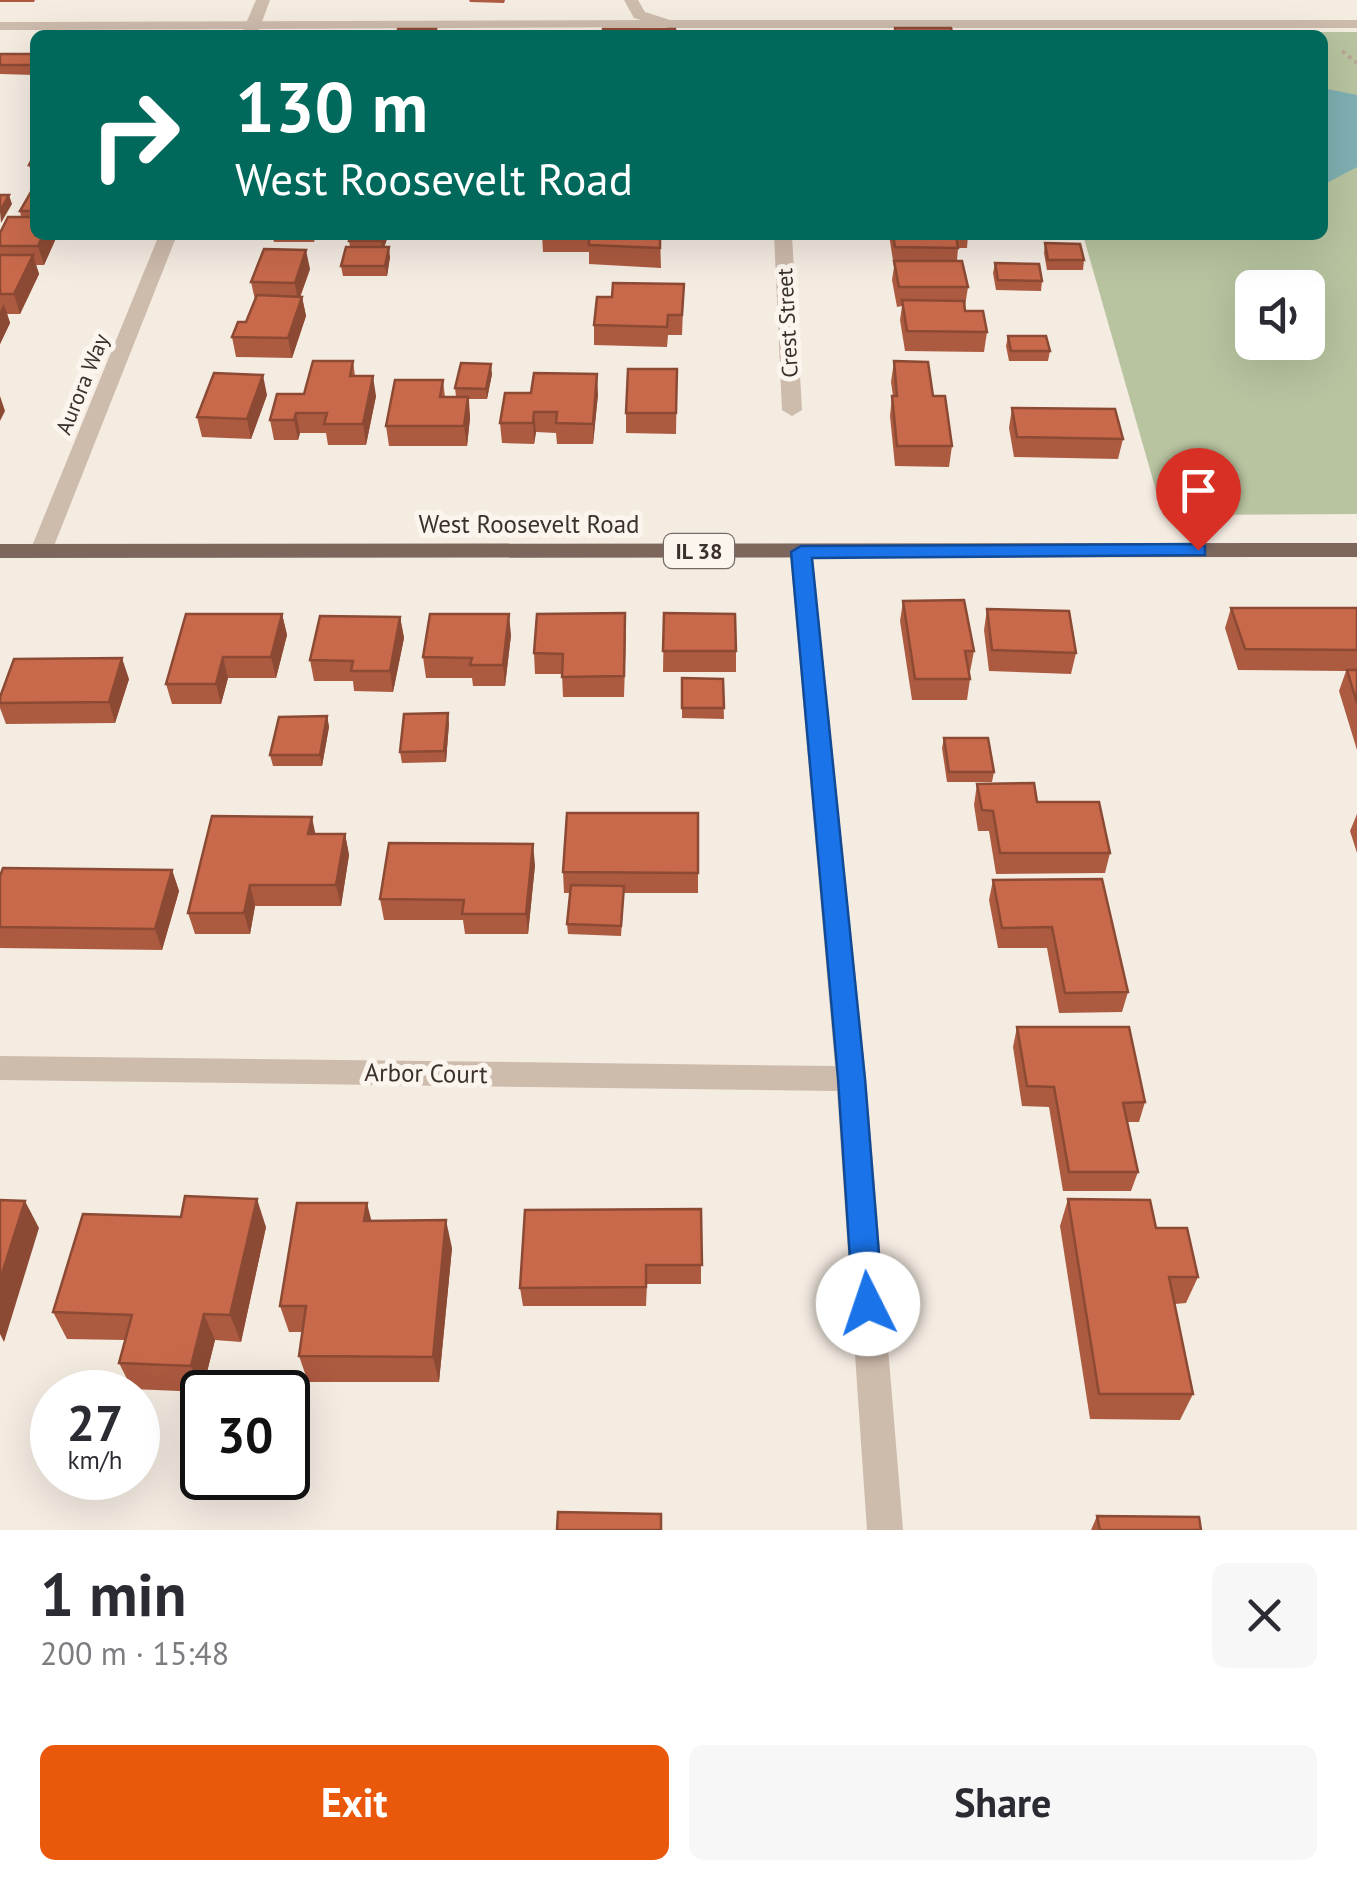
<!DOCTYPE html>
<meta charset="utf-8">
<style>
:root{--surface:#fff;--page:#f7f7f7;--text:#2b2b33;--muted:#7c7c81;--accent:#ea580c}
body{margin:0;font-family:"PT Sans",sans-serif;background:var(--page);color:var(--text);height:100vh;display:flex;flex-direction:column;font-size:38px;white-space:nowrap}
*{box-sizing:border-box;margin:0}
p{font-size:32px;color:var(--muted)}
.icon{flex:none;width:55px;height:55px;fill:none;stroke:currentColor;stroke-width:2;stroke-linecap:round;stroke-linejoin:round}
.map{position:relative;height:1530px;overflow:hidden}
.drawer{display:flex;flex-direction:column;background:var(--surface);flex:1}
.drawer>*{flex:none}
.guide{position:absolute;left:30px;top:30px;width:1298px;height:210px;border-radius:15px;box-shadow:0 10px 40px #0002;background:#00695c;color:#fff;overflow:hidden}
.tools{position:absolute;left:1235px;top:270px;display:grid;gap:20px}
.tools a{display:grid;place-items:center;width:90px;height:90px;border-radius:15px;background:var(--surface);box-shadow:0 10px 40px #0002;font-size:50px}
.speed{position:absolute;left:30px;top:1370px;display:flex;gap:20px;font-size:50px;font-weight:700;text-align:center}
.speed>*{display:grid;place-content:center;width:130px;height:130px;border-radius:50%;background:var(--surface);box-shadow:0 10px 40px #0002;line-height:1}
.speed small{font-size:25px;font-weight:400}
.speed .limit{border:5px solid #111;border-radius:15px;background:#fff;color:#111}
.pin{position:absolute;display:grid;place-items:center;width:85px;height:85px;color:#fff;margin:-102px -42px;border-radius:50% 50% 50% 0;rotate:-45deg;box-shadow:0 0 10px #0007}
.pin .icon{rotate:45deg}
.me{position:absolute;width:110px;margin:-55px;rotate:356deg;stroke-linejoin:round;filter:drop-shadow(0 0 8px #0008)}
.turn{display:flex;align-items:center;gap:35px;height:210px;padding:0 40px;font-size:45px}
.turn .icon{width:130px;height:130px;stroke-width:2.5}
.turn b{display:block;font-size:70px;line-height:85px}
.round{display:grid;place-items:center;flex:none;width:105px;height:105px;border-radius:15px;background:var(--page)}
.overview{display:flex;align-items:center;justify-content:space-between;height:170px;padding:0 40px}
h1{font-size:60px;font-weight:700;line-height:75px}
.cta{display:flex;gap:20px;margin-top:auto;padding:20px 40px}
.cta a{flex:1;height:115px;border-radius:15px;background:var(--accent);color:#fff;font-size:40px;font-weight:700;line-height:115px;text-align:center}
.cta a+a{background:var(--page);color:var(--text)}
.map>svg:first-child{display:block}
.green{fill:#b8c4a0;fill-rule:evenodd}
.water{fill:#7fb0b2}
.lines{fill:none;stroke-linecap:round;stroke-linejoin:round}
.path{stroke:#b9a596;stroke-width:4;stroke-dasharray:4 4;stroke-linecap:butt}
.pedestrian{fill:#cdbbac;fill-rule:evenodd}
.minor{fill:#cdbbac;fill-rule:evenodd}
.primary{fill:#7d675c;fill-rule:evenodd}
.wall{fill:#ac5a40}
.shaded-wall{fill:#8c4a34}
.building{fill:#c8694b;stroke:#8c4a34;stroke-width:2.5}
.route{fill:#1a73e8;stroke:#114b97;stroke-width:2.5}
.labels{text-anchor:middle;stroke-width:10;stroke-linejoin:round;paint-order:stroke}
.far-street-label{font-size:22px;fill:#3b302b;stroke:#fbf5ee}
.shield{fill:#fbf5ee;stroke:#756b66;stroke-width:2.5}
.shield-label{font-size:22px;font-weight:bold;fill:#3b302b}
.street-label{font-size:25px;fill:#3b302b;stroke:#fbf5ee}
</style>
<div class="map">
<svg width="1357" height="1530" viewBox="0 0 1357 1530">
<rect width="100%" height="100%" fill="#f4ebe1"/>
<path class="green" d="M 1024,32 L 1357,32 L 1357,514 L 1163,515 L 1083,235 L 1322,235 L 1322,35 ZM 1252,288 L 1308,288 L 1308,342 L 1252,342 Z"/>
<path class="water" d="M 1322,88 L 1357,95 L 1357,167 L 1323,185 Z"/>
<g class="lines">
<path class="path" d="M 1342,51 L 1357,63"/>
<path class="pedestrian" d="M 669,20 L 674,21 L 674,27 L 46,30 L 39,26 L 46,22 Z"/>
<g class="minor">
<path d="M 256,0 L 270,0 L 257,35 L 241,35 Z"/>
<path d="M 624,0 L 638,0 L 645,12 L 670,20 L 1357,20 L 1357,28 L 669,28 L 634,18 Z"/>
<path d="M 0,22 L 46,22 L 53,26 L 46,30 L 0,30 Z"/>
<path d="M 159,235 L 177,235 L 52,551 L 49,556 L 33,556 L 30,551 Z"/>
<path d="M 774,235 L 792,235 L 802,410 L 792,416 L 782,410 Z"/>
<path d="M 801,545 L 812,552 L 866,1079 L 903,1530 L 867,1530 L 837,1091 L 0,1080 L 0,1056 L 835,1066 L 790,552 Z"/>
</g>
<path class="primary" d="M 1357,543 L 1357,557 L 0,558 L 0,544 Z"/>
</g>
<g class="wall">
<path d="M 0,0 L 35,0 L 34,2 L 0,2 Z"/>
<path d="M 469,0 L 505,0 L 504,3 L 470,2 Z"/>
<path d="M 0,54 L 35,54 L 35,75 L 0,74 Z"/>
<path d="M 35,153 L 35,184 L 34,184 L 29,165 Z"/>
<path d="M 35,185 L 35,235 L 57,235 L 57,236 L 44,265 L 36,265 L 39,274 L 20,314 L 7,314 L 10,323 L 0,344 L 0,233 L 21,217 L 20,211 Z"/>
<path d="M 272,235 L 316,235 L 314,242 L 274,242 Z"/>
<path d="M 542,235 L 660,235 L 661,268 L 589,264 L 589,252 L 543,252 Z"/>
<path d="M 889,235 L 968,235 L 967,248 L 958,248 L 957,261 L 968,287 L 965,306 L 965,311 L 987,332 L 984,352 L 905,351 L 900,320 L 902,306 L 897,307 L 892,280 L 894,267 Z"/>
<path d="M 387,239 L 384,247 L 390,257 L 387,276 L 343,276 L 341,266 L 350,247 L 349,241 Z"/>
<path d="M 1045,243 L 1084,260 L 1083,270 L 1047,270 L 1044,253 Z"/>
<path d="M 995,263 L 1042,281 L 1041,291 L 996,290 L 993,273 Z"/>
<path d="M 310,269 L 300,297 L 302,297 L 306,316 L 292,358 L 236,357 L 232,337 L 246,322 L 255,300 L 251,282 Z"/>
<path d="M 684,284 L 682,335 L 668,335 L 667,347 L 594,345 L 594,325 L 612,297 Z"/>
<path d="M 1008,336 L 1050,351 L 1048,361 L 1009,361 L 1006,346 Z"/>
<path d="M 353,361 L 355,376 L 376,396 L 366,445 L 328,445 L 326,433 L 300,433 L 298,440 L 274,440 L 270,420 L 304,394 Z"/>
<path d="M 894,361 L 933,396 L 952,446 L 949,467 L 895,466 L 890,416 L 892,396 L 893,396 L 891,382 Z"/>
<path d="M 677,369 L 676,434 L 626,433 L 626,413 Z"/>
<path d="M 492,374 L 487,399 L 469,399 L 470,418 L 467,446 L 389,446 L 386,426 L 443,380 L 445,397 L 456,397 L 455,388 Z"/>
<path d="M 598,394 L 593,444 L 557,444 L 556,433 L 536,432 L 534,444 L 502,443 L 500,423 Z"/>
<path d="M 267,395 L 251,439 L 202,437 L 197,417 Z"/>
<path d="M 1012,408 L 1123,439 L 1118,459 L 1014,457 L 1009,428 Z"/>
<path d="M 903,601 L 974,651 L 970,672 L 969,672 L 970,679 L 967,700 L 912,700 L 900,621 Z"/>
<path d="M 1231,608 L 1357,608 L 1357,750 L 1339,691 L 1346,671 L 1238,670 L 1225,628 Z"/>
<path d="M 987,609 L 1076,653 L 1071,674 L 989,671 L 984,630 Z"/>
<path d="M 664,613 L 736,651 L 736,672 L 663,672 Z"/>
<path d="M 282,614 L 287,635 L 276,678 L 228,678 L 221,704 L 172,704 L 166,684 Z"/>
<path d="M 400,617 L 404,638 L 393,692 L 354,691 L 353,681 L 314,681 L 310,660 Z"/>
<path d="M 626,634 L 624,697 L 563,697 L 562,674 L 535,674 L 534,653 Z"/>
<path d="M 511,635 L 505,686 L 473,686 L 472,678 L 426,678 L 423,657 Z"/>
<path d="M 682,678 L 723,679 L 724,719 L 682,718 Z"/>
<path d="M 129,679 L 115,723 L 6,724 L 0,708 L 0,697 Z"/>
<path d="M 327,716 L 329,727 L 322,766 L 273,766 L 270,755 Z"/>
<path d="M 449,723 L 446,762 L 402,763 L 400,752 Z"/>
<path d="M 944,738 L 994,772 L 992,782 L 947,782 L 942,748 Z"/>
<path d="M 977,784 L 1037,802 L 1110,853 L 1105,873 L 996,874 L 989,831 L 978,831 L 974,805 Z"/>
<path d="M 1357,814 L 1357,853 L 1350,831 Z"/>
<path d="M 316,834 L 345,834 L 349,855 L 341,906 L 255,906 L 250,934 L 195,934 L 188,913 Z"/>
<path d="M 535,865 L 528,934 L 465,934 L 463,920 L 384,920 L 380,899 Z"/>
<path d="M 172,870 L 179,891 L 162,950 L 0,948 L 0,876 Z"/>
<path d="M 563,872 L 698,873 L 698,893 L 624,893 L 621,936 L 568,934 L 567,924 L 570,893 L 564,893 Z"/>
<path d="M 1102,879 L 1128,992 L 1122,1012 L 1059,1013 L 1047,948 L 998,948 L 989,900 L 993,880 Z"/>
<path d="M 1017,1027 L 1145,1102 L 1139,1122 L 1127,1122 L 1138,1172 L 1131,1191 L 1063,1191 L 1049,1107 L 1022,1106 L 1013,1047 Z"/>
<path d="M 1068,1199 L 1198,1277 L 1186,1303 L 1175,1304 L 1193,1394 L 1180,1420 L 1090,1419 L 1060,1226 Z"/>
<path d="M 701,1209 L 701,1284 L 647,1284 L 646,1306 L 523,1306 L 520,1288 Z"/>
<path d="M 266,1227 L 241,1342 L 215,1340 L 202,1392 L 132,1389 L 119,1363 L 125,1340 L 67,1339 L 53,1312 Z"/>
<path d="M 452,1248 L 439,1382 L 308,1382 L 299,1356 L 302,1332 L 289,1332 L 280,1306 Z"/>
<path d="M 1097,1516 L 1201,1530 L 1091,1530 Z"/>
</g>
<g class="shaded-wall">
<path d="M 9,195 L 12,204 L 1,223 L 0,211 Z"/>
<path d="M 43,235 L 57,236 L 44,265 L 38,246 Z"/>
<path d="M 383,235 L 386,235 L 387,239 L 383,251 L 381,241 Z"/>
<path d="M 389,247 L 390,257 L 387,276 L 385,266 Z"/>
<path d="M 306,250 L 310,269 L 298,303 L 295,283 Z"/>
<path d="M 33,255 L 39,274 L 20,314 L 14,294 Z"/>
<path d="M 302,297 L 306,316 L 292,358 L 288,338 Z"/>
<path d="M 4,304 L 10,323 L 0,344 L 0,311 Z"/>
<path d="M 491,364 L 492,374 L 487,399 L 486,389 Z"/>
<path d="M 597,374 L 598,394 L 593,444 L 593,424 Z"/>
<path d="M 263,375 L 267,395 L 251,439 L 247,419 Z"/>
<path d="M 373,376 L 376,396 L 366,445 L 363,424 Z"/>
<path d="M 0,396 L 5,411 L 0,421 Z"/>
<path d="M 468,397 L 470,418 L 467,446 L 464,426 Z"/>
<path d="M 534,412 L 536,432 L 534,444 L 533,423 Z"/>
<path d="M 296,413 L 300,433 L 298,440 L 294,420 Z"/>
<path d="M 282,614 L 287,635 L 276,678 L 271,657 Z"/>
<path d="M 509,614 L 511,635 L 505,686 L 503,665 Z"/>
<path d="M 400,617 L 404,638 L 393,692 L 390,671 Z"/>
<path d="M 223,657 L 228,678 L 221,704 L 216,684 Z"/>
<path d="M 122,658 L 129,679 L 115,723 L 109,702 Z"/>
<path d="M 448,713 L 449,723 L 446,762 L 444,751 Z"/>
<path d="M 327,716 L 329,727 L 322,766 L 320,755 Z"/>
<path d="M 312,817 L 316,837 L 308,834 Z"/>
<path d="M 345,834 L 349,855 L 341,906 L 336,885 Z"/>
<path d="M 533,844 L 535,865 L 528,934 L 526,914 Z"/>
<path d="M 172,870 L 179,891 L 162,950 L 155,929 Z"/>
<path d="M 250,885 L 255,906 L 250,934 L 244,913 Z"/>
<path d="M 257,1199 L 266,1227 L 241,1342 L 230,1315 Z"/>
<path d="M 25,1201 L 39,1228 L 4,1342 L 0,1334 L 0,1280 Z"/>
<path d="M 367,1203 L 374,1231 L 364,1221 Z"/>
<path d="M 446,1220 L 452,1248 L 439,1382 L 433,1357 Z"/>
<path d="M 204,1314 L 215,1340 L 202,1392 L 191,1366 Z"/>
</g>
<g class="building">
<path d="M 895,28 L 951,28 L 953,35 L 896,35 Z"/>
<path d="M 398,29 L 436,29 L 434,35 L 397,35 Z"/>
<path d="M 603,29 L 675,29 L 675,35 L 602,35 Z"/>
<path d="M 77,32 L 129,35 L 75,35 Z"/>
<rect x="0" y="54" width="35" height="11"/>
<path d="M 35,153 L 35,165 L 29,165 Z"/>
<path d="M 35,185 L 35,211 L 20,211 Z"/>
<path d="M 0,195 L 9,195 L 0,211 Z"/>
<path d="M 8,217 L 35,217 L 35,235 L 43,235 L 38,246 L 0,246 L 0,233 Z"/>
<path d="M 351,235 L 383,235 L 381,241 L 349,241 Z"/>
<path d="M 589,235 L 660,235 L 660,248 L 589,245 Z"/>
<path d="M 893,235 L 956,235 L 958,248 L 895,247 Z"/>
<path d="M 1045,243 L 1080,244 L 1084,260 L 1048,260 Z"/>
<path d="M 346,247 L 389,247 L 385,266 L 341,266 Z"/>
<path d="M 264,249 L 306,250 L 295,283 L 251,282 Z"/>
<path d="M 0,255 L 33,255 L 14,294 L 0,294 Z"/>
<path d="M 894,261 L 962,261 L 968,287 L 899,287 Z"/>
<path d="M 995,263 L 1039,264 L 1042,281 L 998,280 Z"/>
<path d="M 613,283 L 684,284 L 682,315 L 668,315 L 667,327 L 594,325 L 597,297 L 612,297 Z"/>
<path d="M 257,295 L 302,297 L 288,338 L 232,337 L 238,322 L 246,322 Z"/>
<path d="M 902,300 L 964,301 L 965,311 L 983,311 L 987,332 L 907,331 Z"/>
<path d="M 1008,336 L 1046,336 L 1050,351 L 1011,351 Z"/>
<path d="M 313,361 L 353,361 L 350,376 L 373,376 L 363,424 L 324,424 L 327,413 L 296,413 L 294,420 L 270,420 L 277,394 L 304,394 Z"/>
<path d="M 894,361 L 928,362 L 933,396 L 945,396 L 952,446 L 897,446 L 892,396 L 897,396 Z"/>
<path d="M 461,363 L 491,364 L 486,389 L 455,388 Z"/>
<path d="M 628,369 L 677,369 L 676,413 L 626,413 Z"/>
<path d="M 214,373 L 263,375 L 247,419 L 197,417 Z"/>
<path d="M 534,373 L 597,374 L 593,424 L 556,423 L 557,412 L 534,412 L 533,423 L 500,423 L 505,393 L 531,393 Z"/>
<path d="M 395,380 L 443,380 L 440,397 L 468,397 L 464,426 L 386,426 Z"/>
<path d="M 1012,408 L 1115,409 L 1123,439 L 1017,437 Z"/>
<path d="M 964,600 L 974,651 L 965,651 L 970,679 L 915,679 L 903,601 Z"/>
<path d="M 1231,608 L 1357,608 L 1357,650 L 1245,649 Z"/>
<path d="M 987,609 L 1069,611 L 1076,653 L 992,650 Z"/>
<path d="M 625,613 L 624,676 L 562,677 L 563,654 L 534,653 L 537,614 Z"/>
<path d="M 664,613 L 735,614 L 736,651 L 663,651 Z"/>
<path d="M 186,614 L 282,614 L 271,657 L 223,657 L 216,684 L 166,684 Z"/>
<path d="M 430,614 L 509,614 L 503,665 L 470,665 L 472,658 L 423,657 Z"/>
<path d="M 320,616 L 400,617 L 390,671 L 351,671 L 353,661 L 310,660 Z"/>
<path d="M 122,658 L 109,702 L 0,703 L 0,697 L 14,659 Z"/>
<path d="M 1347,670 L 1357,670 L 1357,703 Z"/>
<path d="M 682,678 L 723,679 L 724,708 L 682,708 Z"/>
<path d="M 448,713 L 444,751 L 400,752 L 404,714 Z"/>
<path d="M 327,716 L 320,755 L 270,755 L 279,717 Z"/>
<path d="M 944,738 L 988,738 L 994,772 L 949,772 Z"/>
<path d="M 1034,783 L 1037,802 L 1099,802 L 1110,853 L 1000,853 L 993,811 L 982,810 L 977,784 Z"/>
<path d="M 567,813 L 698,813 L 698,873 L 563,872 Z"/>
<path d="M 212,816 L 312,817 L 308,834 L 345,834 L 336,885 L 250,885 L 244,913 L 188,913 Z"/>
<path d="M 389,843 L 533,844 L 526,914 L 462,914 L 464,900 L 380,899 Z"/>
<path d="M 3,868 L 172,870 L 155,929 L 0,927 L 0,876 Z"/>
<path d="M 1102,879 L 1128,992 L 1065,993 L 1052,927 L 1002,928 L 993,880 Z"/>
<path d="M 571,885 L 624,886 L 621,926 L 567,924 Z"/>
<path d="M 1017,1027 L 1129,1027 L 1145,1102 L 1123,1103 L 1138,1172 L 1069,1172 L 1054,1087 L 1027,1086 Z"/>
<path d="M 185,1196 L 257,1199 L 230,1315 L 204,1314 L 191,1366 L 119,1363 L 132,1315 L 53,1312 L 83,1214 L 181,1217 Z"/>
<path d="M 1068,1199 L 1150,1200 L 1156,1228 L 1187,1228 L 1198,1277 L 1169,1277 L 1193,1394 L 1099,1394 Z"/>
<path d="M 0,1200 L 25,1201 L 0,1280 Z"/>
<path d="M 297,1203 L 367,1203 L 364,1221 L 446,1220 L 433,1357 L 299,1356 L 306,1306 L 280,1306 Z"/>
<path d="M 701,1209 L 702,1265 L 646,1265 L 646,1287 L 520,1288 L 525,1210 Z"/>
<path d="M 558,1512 L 661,1514 L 661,1530 L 557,1530 Z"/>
<path d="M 1097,1516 L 1199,1517 L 1201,1530 L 1100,1530 Z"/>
</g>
<path class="route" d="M 1198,544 L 1205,546 L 1205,555 L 812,558 L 865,1079 L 883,1304 L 878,1314 L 868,1318 L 858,1314 L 853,1304 L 838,1079 L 791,552 L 801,546 Z"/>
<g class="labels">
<g class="far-street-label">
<text transform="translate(787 323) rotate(-93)" y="8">Crest Street</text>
<text transform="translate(82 384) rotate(-68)" y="8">Aurora Way</text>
</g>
<rect class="shield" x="664" y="534" width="70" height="34" rx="8"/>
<g class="shield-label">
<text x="699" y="559">IL 38</text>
</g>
<g class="street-label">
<text x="529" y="533">West Roosevelt Road</text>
<text transform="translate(426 1073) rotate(1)" y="9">Arbor Court</text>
</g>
</g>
</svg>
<div class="tools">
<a><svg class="icon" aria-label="sound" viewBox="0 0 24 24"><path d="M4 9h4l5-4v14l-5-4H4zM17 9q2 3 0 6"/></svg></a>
</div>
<div class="speed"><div>27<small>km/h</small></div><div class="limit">30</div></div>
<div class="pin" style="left:1198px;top:550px;background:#d93025"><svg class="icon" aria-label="arrive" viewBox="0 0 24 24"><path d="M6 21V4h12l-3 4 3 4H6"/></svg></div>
<svg class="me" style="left:868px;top:1304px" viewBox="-20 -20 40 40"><circle r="19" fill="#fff"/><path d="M0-13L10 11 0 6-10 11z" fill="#1a73e8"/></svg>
<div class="guide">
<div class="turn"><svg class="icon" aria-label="right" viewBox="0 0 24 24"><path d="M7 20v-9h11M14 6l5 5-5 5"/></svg><div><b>130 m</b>West Roosevelt Road</div></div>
</div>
</div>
<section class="drawer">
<div class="overview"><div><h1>1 min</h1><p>200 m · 15:48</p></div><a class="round"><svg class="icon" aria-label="close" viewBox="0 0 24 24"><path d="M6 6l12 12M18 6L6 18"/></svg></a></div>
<div class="cta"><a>Exit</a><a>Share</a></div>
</section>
